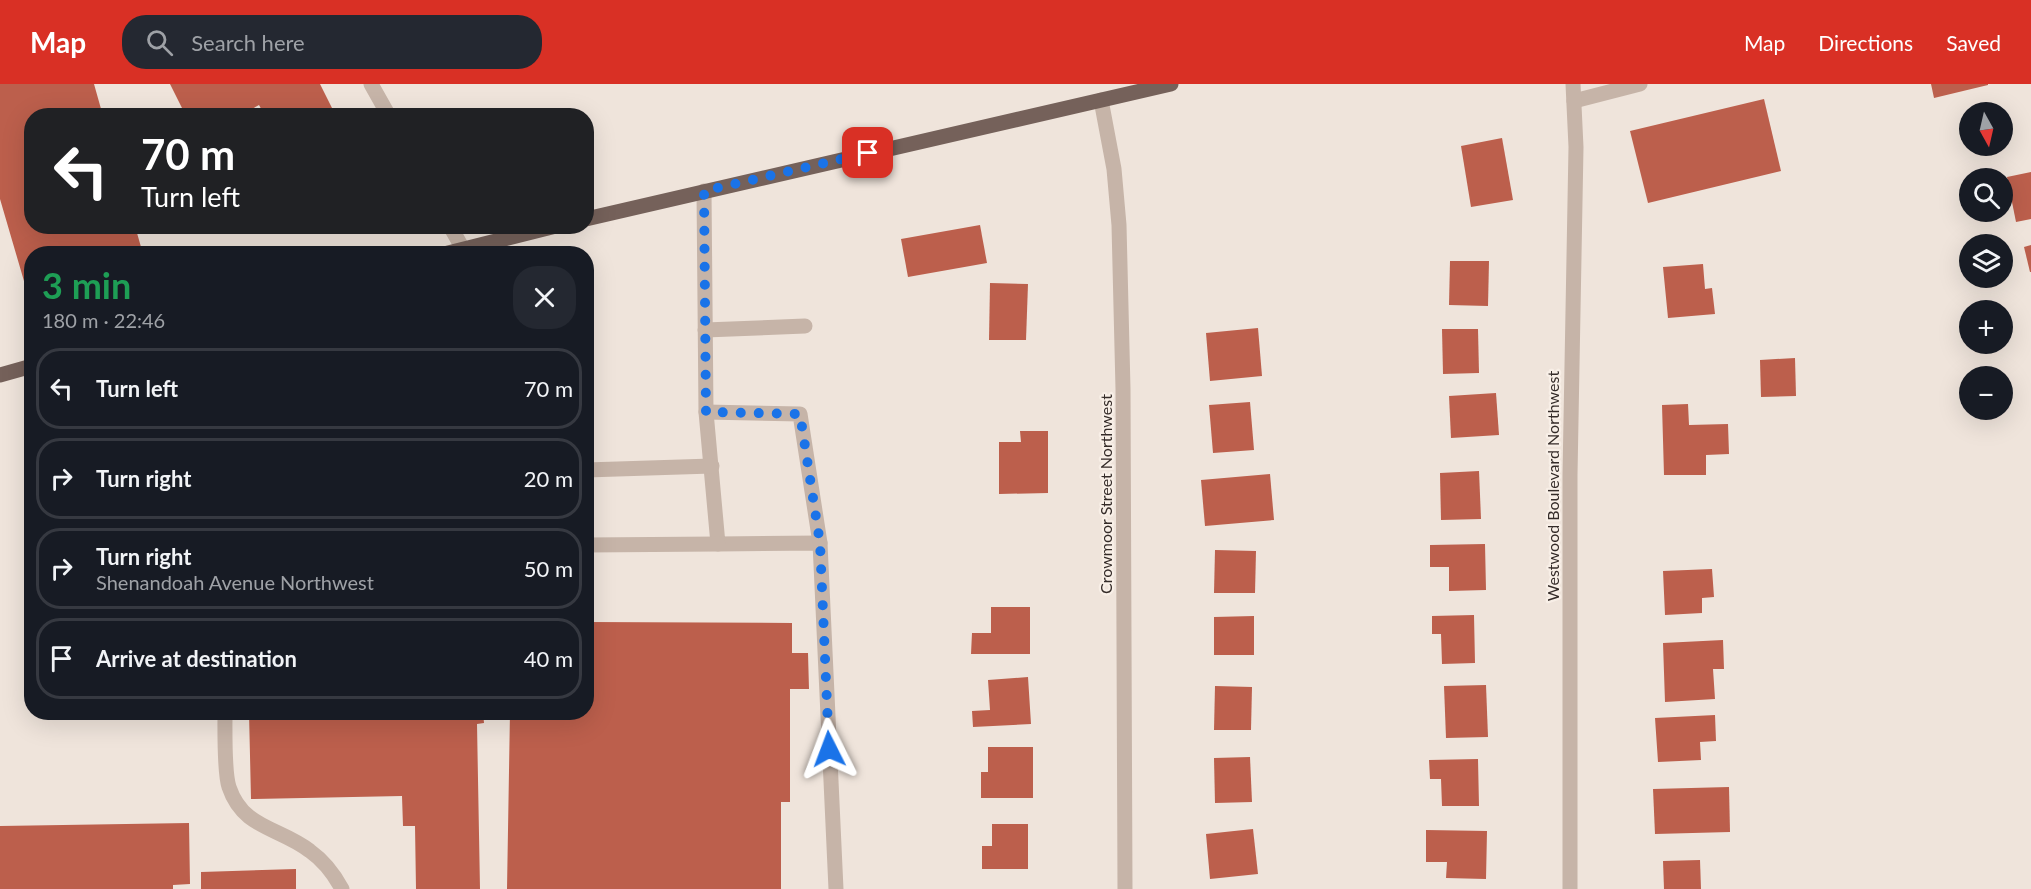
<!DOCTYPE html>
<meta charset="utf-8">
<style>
:root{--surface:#171b24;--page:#242831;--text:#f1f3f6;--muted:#9ea1a6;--line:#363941;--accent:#d93025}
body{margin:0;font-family:Lato,sans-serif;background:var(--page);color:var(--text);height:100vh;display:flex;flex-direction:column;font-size:22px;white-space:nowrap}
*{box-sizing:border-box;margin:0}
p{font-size:20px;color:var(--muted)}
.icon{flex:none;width:33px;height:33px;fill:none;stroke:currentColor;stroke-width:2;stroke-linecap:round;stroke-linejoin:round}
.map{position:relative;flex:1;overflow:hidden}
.side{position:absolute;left:24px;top:162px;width:570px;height:474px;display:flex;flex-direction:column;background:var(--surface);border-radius:24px;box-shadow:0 6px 24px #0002}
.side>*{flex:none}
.hud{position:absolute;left:24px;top:24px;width:570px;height:126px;border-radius:24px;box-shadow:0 6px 24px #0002;background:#202124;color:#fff;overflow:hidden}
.needle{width:39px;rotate:172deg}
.buttons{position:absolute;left:1959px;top:18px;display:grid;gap:12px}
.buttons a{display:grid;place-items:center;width:54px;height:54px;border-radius:50%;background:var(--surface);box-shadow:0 6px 24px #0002;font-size:30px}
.pin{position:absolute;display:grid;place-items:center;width:51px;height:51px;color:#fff;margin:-26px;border-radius:12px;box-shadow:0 3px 9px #0006}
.me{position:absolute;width:66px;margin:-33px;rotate:357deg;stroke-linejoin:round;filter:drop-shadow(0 0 4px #0008)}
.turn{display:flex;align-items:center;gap:21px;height:126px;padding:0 18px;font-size:27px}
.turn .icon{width:78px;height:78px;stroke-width:2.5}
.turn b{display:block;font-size:42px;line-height:51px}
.round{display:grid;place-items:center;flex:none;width:63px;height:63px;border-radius:24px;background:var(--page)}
.head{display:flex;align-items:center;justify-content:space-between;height:102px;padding:0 18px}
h1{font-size:36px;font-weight:700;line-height:45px;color:#1e9e55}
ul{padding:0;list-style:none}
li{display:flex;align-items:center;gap:18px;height:81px;margin:0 12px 9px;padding:0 6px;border:3px solid var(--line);border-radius:24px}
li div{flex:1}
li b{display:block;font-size:22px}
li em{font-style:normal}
header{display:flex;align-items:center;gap:36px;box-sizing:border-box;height:84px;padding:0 30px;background:var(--accent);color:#fff}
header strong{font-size:28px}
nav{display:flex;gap:33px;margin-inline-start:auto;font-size:21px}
.search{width:420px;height:54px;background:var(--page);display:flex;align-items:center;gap:15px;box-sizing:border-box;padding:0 21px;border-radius:24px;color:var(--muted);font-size:22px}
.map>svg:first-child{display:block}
.building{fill:#bc5f4c}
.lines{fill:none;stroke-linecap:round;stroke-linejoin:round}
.minor{stroke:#c6b4a8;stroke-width:15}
.major{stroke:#75615a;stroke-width:15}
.route{stroke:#1a73e8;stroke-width:10;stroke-dasharray:0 18}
.labels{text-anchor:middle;stroke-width:4.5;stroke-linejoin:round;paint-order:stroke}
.street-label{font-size:16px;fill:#342b28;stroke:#f8efe7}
</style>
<header>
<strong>Map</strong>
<div class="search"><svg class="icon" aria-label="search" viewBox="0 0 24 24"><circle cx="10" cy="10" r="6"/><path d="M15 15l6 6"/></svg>Search here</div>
<nav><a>Map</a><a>Directions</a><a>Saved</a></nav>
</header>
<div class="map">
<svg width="2031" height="805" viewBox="0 0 2031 805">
<rect width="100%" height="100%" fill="#efe4db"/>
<g class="building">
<path d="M 0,0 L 94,0 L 103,32 L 32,32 L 32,142 L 135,142 L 143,170 L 32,170 L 31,221 L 0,115 Z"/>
<path d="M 170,0 L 320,0 L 336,32 L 265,32 L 259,21 L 239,32 L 186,32 Z"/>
<path d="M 1931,0 L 1988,0 L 1988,1 L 1934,14 Z"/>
<path d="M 1764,15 L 1781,87 L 1648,119 L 1630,47 Z"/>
<path d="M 1502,54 L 1513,116 L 1471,123 L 1461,62 Z"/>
<path d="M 2031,88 L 2031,135 L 2016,138 L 2007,93 Z"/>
<path d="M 980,141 L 987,179 L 908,193 L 901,155 Z"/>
<path d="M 2031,161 L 2031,188 L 2030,188 L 2024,163 Z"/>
<path d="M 1450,177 L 1489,177 L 1488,222 L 1449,221 Z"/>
<path d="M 1703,180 L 1705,205 L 1712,204 L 1715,230 L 1668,234 L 1663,183 Z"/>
<path d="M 990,199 L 1028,200 L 1026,256 L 989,256 Z"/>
<path d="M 1258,244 L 1262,292 L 1210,297 L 1206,249 Z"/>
<path d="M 1442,245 L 1478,245 L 1479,289 L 1443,290 Z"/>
<path d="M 1795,274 L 1796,312 L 1761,313 L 1760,276 Z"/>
<path d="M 1496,309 L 1499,351 L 1451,354 L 1449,312 Z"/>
<path d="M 1250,318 L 1254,366 L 1213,369 L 1209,321 Z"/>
<path d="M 1688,320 L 1689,341 L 1728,340 L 1729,370 L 1706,371 L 1706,391 L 1664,391 L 1662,321 Z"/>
<path d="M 1020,347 L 1048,347 L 1048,409 L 999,410 L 999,358 L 1021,358 Z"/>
<path d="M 1479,387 L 1481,435 L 1441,436 L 1440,389 Z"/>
<path d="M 1270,390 L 1274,436 L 1205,442 L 1201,396 Z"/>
<path d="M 1485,460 L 1486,506 L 1449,507 L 1449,483 L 1430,483 L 1430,461 Z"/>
<path d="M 1215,466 L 1256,467 L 1255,509 L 1214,509 Z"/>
<path d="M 1712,485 L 1714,513 L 1702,514 L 1702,529 L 1665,531 L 1663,487 Z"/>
<path d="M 991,523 L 1030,523 L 1030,570 L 971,570 L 972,549 L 991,549 Z"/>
<path d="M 1474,531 L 1475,579 L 1442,580 L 1441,550 L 1432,550 L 1432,532 Z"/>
<path d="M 1254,532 L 1254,571 L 1214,571 L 1214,533 Z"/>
<path d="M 586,538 L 792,539 L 792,569 L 808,569 L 809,605 L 790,605 L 790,718 L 781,718 L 781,805 L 507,805 L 510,628 L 586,628 Z"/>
<path d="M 1723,556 L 1724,585 L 1713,585 L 1715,615 L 1665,618 L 1663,559 Z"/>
<path d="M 1028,593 L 1031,640 L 973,643 L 972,627 L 990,626 L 988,596 Z"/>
<path d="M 1486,601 L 1488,653 L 1446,654 L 1444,602 Z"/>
<path d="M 1215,602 L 1252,603 L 1251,646 L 1214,646 Z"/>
<path d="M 249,628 L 483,628 L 484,639 L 477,640 L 480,805 L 416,805 L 415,742 L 403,742 L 402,712 L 251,715 Z"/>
<path d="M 1715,631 L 1716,657 L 1700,658 L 1701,676 L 1658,678 L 1655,634 Z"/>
<path d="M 988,663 L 1033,663 L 1033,714 L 981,714 L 981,688 L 988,688 Z"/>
<path d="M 1250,673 L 1252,718 L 1215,719 L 1214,674 Z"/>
<path d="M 1478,675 L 1479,722 L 1442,722 L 1441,695 L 1430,695 L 1429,676 Z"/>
<path d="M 1729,703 L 1730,748 L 1655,750 L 1653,705 Z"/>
<path d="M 189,739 L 190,800 L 173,801 L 173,805 L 0,805 L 0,742 Z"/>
<path d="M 992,740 L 1028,740 L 1028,785 L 982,785 L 982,762 L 992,762 Z"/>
<path d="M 1253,745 L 1258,790 L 1210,795 L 1206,750 Z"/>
<path d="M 1426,746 L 1487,747 L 1486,795 L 1446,794 L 1447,778 L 1426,778 Z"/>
<path d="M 1700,776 L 1701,805 L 1664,805 L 1663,777 Z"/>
<path d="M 296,785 L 296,805 L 201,805 L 201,788 Z"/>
</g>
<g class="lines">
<g class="minor">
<path d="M 371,0 L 389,32"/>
<path d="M 1101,16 L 1114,85 L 1119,141 L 1123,305 L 1125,805"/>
<path d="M 1574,17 L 1640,0"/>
<path d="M 704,107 L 706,328 L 718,460 L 820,459 L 836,805"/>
<path d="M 450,142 L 463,165"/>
<path d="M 705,246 L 805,242"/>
<path d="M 706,328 L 800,330 L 820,459"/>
<path d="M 586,386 L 712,382"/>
<path d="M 586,461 L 718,460"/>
<path d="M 225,628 C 225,645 224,688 229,703 C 243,745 279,743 310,767 C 324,777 334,790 342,805"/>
<path d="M 1570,805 L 1570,391 L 1576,63 L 1573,0"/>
</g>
<g class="major">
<path d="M 586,135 L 1171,0"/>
<path d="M 444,170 L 556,142"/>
<path d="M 0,291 L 32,282"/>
</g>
</g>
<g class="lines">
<path class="route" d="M 829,665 L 820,459 L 800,330 L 706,328 L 704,107 L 868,69"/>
</g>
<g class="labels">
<g class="street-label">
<text transform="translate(1553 402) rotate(-90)" y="6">Westwood Boulevard Northwest</text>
<text transform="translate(1106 410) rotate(-90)" y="6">Crowmoor Street Northwest</text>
</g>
</g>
</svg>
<div class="buttons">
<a><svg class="needle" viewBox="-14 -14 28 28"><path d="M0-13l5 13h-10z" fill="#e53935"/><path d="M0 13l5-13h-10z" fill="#9ea1a6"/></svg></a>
<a><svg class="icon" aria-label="search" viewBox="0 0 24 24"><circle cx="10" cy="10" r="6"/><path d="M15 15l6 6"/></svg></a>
<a><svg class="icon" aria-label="layers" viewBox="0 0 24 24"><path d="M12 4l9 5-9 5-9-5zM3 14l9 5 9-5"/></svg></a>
<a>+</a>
<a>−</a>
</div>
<div class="pin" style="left:868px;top:69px;background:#d93025"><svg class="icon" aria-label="arrive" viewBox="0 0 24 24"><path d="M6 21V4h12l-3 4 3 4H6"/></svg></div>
<svg class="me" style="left:829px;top:665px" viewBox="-20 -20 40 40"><path d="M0-17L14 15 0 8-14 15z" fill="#1a73e8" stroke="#fff" stroke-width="4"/></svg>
<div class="hud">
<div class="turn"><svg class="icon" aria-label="left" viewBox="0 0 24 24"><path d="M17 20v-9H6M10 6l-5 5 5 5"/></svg><div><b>70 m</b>Turn left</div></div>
</div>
<section class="side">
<div class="head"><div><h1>3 min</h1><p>180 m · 22:46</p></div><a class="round"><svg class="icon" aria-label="close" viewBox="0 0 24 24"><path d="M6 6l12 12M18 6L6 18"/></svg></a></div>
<ul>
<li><svg class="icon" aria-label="left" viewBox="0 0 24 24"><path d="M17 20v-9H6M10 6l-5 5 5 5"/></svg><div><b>Turn left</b></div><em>70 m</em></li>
<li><svg class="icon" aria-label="right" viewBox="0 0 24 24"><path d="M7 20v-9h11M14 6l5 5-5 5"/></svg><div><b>Turn right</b></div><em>20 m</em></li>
<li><svg class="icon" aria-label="right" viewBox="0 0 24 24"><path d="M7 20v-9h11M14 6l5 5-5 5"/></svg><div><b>Turn right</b><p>Shenandoah Avenue Northwest</p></div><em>50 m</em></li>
<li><svg class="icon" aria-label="arrive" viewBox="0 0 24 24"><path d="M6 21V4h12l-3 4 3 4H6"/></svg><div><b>Arrive at destination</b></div><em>40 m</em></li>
</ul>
</section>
</div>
